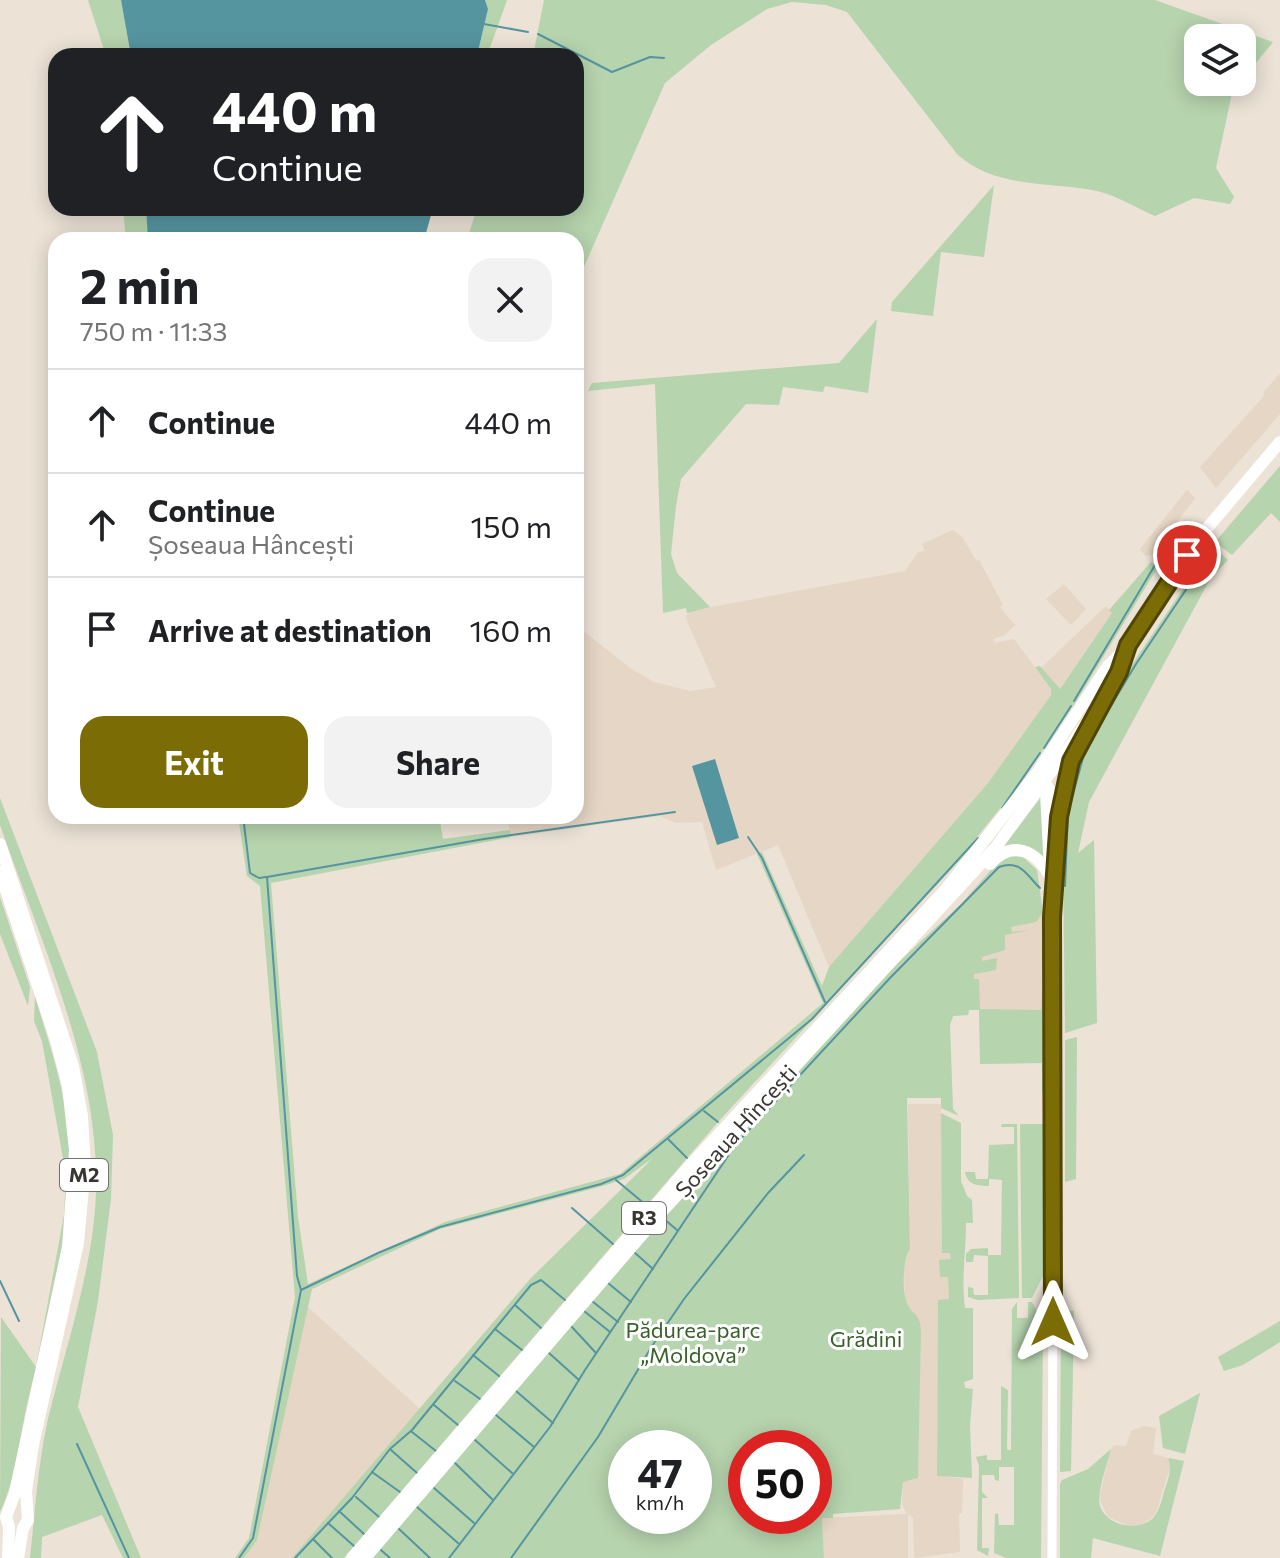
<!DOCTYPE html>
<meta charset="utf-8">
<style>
:root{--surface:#fff;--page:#f2f2f2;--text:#202124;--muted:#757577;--line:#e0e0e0;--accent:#7b6c06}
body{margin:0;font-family:Commissioner,sans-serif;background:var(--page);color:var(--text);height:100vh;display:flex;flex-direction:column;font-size:30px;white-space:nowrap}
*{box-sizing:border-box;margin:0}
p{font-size:26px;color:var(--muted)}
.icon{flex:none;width:44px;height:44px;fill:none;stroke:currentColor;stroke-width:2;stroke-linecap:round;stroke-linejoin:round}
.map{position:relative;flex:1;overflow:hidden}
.side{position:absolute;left:48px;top:232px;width:536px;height:592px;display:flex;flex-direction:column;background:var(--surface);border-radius:24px;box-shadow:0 4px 20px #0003}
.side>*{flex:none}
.guide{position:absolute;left:48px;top:48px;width:536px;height:168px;border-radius:24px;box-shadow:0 4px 20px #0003;background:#202124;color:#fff;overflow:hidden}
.tools{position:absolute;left:1184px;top:24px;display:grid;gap:16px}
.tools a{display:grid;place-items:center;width:72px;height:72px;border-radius:16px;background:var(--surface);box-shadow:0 4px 20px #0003;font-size:40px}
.speed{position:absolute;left:608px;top:1430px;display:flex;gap:16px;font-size:40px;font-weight:700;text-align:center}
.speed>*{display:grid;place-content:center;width:104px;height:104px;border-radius:50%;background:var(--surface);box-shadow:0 4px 20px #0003;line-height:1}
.speed small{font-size:20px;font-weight:400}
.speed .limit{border:12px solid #d22;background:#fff;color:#111}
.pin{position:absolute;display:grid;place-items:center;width:68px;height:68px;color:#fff;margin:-34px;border:4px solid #fff;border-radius:50%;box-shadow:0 2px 8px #0007}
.me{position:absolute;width:88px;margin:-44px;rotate:0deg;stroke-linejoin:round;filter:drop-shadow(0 0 6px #0008)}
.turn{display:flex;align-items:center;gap:28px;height:168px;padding:0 32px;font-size:36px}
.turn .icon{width:104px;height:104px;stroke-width:2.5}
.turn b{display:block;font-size:56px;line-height:68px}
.round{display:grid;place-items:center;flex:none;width:84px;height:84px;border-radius:24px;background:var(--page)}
.overview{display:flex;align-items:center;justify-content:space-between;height:136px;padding:0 32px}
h1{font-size:48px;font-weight:700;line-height:60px}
.button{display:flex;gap:16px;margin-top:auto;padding:16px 32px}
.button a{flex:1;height:92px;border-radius:24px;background:var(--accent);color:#fff;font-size:32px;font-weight:700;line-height:92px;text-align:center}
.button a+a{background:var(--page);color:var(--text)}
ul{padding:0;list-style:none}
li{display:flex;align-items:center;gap:24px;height:104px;padding:0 32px;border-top:2px solid var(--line)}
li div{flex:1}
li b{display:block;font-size:30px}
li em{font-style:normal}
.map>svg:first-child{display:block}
.built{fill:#e5d6c5}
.green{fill:#b6d4ae;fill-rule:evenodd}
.water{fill:#5595a0}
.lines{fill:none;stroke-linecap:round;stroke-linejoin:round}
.stream{stroke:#5595a0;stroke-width:2}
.secondary{stroke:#fff;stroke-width:9}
.highway{stroke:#fff;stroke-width:12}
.route-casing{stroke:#504604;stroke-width:20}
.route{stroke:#7b6c06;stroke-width:14}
.labels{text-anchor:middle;stroke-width:6;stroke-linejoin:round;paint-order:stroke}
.shield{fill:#fff;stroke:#74726f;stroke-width:2}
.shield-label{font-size:20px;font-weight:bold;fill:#393631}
.street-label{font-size:22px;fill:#393631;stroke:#fff}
.park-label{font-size:22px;fill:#38622a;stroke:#fff}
</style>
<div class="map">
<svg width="1280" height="1558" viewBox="0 0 1280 1558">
<rect width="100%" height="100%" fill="#ece2d6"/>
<g class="built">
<path d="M 1280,373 L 1280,414 L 1216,488 L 1200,467 L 1265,395 L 1263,393 Z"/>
<path d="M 1187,490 L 1195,498 L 1157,549 L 1157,554 L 1145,556 L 1140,549 Z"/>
<path d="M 953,530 L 963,538 L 976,561 L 979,560 L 1003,605 L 1000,607 L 1015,625 L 1005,635 L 993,639 L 995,643 L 1014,639 L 1051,689 L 1051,695 L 988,783 L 829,967 L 778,845 L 716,870 L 702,822 L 676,823 L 660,816 L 511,837 L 507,816 L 576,816 L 576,625 L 630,668 L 654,682 L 690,691 L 716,687 L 687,621 L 686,616 L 690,611 L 905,571 L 918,552 L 925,551 L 922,544 Z"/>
<path d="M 1064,584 L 1086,609 L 1071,625 L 1046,599 Z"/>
<path d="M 1106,606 L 1112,613 L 1059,690 L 1041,668 Z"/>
<path d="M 1043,913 L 1046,993 L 1042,993 L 1042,1010 L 979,1009 L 974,979 L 975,958 L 1011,927 L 1036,922 Z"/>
<path d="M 908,1104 L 941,1104 L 943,1253 L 951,1252 L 951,1260 L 939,1261 L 948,1277 L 949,1300 L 938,1301 L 937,1475 L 963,1479 L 962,1513 L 959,1514 L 960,1552 L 914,1558 L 913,1518 L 908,1514 L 908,1558 L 824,1558 L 822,1518 L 907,1514 L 902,1504 L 903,1482 L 918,1478 L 921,1334 L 905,1300 L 904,1266 L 910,1248 Z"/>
<path d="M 307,1306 L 421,1410 L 292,1558 L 244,1558 L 257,1540 Z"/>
<path d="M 1143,1426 L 1156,1428 L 1153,1454 L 1168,1458 L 1171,1465 L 1155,1515 L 1141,1525 L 1129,1526 L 1108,1517 L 1099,1498 L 1111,1449 L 1115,1445 L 1126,1446 L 1131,1431 Z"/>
</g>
<g class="green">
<path d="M 88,0 L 121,0 L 131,56 L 106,56 Z"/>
<path d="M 485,0 L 507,0 L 487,56 L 477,56 L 488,9 Z"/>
<path d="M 544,0 L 1155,0 L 1273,42 L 1242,80 L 1242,38 L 1198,38 L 1198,82 L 1240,82 L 1232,93 L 1216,168 L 1234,197 L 1230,204 L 1194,198 L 1155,216 C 1136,208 1113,193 1092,190 C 1046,182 994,188 957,154 L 847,12 L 826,5 L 792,2 L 767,9 L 711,45 L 665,83 L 576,285 L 576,240 L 467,240 L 477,208 L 576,208 L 576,56 L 533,56 Z"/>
<path d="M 994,185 L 984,257 L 941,252 L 933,316 L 891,311 L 892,302 Z"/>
<path d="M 123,208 L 146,208 L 148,240 L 126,240 Z"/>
<path d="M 877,319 L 868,393 L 825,386 L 823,392 L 783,387 L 779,405 L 746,404 L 681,479 L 676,506 L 671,554 L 677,573 L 710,607 L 687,613 L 686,608 L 663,613 L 655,384 L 588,391 L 592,383 L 839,363 Z"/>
<path d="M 1280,466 L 1280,522 L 1271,513 L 1232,555 L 1215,542 Z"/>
<path d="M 1212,546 L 1228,560 L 1210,579 L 1089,802 L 1078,853 L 1094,840 L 1097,1023 L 1065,1033 L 1063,860 L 1066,814 L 1076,768 L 1129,669 Z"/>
<path d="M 1151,562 L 1158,567 L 1075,703 L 1019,785 L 952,868 L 718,1122 L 344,1558 L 292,1558 L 530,1279 L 653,1158 L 624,1179 L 603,1186 L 440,1229 L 312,1289 L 257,1540 L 244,1558 L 235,1558 L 249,1538 L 295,1297 L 260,886 L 247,876 L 238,816 L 439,816 L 443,839 L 510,830 L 511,837 L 271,883 L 298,1217 L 308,1284 L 445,1222 L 620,1174 L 823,1003 L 757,854 L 762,852 L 822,986 L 829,967 L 988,783 L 1051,695 L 1051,689 L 1035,667 L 1040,666 L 1060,689 L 1112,613 L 1109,610 Z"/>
<path d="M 1042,796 L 1046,862 L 1017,844 L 1004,846 Z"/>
<path d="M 0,798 L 97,1052 L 113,1135 L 111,1199 L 98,1301 L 78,1407 L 141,1558 L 123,1558 L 102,1515 L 42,1537 L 41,1558 L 30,1558 C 35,1512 38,1464 48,1419 C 66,1346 93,1269 96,1194 C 100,1066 41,943 0,825 Z"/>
<path d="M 1010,856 L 1023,857 L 1037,870 L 1043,913 L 1036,922 L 1011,927 L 1012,932 L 1029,930 L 1005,935 L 1005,950 L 982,957 L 982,961 L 997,958 L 996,970 L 974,974 L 974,979 L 979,979 L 980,1009 L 1041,1010 L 1042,992 L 1046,993 L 1045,1092 L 1042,1093 L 1042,1063 L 980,1064 L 979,1010 L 969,1010 L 968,1015 L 953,1016 L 950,1025 L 953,1109 L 959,1116 L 941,1108 L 941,1098 L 907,1098 L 910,1249 C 903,1259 902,1288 906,1300 C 910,1316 921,1310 921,1334 L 918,1478 L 903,1482 L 900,1509 L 833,1514 L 833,1518 L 822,1518 L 824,1558 L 372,1558 L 689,1186 L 889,971 L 962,903 L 997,863 ZM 626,1448 L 694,1448 L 694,1516 L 626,1516 ZM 746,1448 L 814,1448 L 814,1516 L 746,1516 Z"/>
<path d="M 0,897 L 30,987 L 28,1006 L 0,934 Z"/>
<path d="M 35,996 C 48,1041 64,1084 68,1131 C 76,1222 49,1313 28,1400 C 20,1434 15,1482 0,1512 L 1,1317 L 36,1367 L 64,1215 L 66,1175 L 42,1041 L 34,1021 Z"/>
<path d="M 1077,1037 L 1076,1179 L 1065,1182 L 1065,1040 Z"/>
<path d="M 941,1113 L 961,1123 L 961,1181 L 967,1196 L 972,1200 L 973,1223 L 966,1223 C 966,1253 961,1276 965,1308 L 973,1308 L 973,1379 L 964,1382 L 965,1388 L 973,1389 L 970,1425 L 972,1478 L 937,1476 L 938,1300 L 949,1299 L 948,1277 L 940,1277 L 939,1260 L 951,1259 L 950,1253 L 942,1253 Z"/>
<path d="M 1002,1124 L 1017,1124 L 1019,1298 L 978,1300 L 968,1297 L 968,1287 L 973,1288 L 974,1295 L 988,1295 L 988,1256 L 974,1255 L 973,1262 L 966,1262 L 966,1254 L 971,1249 L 988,1248 L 988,1255 L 1001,1255 L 1002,1180 L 989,1179 L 989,1186 C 978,1186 967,1185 965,1172 L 975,1172 L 976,1179 L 988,1179 L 989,1145 L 1014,1144 L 1014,1127 L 1001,1127 Z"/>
<path d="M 1020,1124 L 1047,1124 L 1043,1276 L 1032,1298 L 1022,1298 Z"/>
<path d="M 1017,1302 L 1017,1318 L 1028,1318 L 1028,1302 L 1032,1302 L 1043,1323 L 1041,1558 L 1006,1558 L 994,1553 L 995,1514 L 998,1513 L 999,1525 L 1014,1525 L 1014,1467 L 999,1467 L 999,1481 L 995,1480 L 994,1475 L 982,1475 L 982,1492 L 988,1498 L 982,1498 L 982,1548 L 989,1548 L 988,1556 L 977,1550 L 979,1466 L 976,1457 L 987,1455 L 987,1460 L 1001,1460 L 1001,1386 L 1008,1390 L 1007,1450 L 1011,1450 L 1012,1309 Z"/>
<path d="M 1065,1310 L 1074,1311 L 1071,1471 L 1060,1472 L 1060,1463 L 1061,1315 Z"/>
<path d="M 1280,1321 L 1280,1342 L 1243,1365 L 1224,1371 L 1218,1357 Z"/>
<path d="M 1200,1393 L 1185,1454 L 1163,1448 L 1159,1416 Z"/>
<path d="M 1111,1449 C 1107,1465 1100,1483 1099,1499 C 1099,1524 1137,1534 1153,1518 C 1160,1511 1162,1498 1165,1489 C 1169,1478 1172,1468 1168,1458 L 1184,1461 L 1160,1556 L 1093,1538 L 1091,1558 L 1060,1558 L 1060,1484 L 1062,1480 L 1088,1469 Z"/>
</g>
<g class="water">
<path d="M 121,0 L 485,0 L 488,9 L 477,56 L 131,56 Z"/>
<path d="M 146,208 L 433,208 L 424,240 L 148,240 Z"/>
<path d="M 715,759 L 739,838 L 717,845 L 692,766 Z"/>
</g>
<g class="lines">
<g class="stream">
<path d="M 484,24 L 528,32"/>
<path d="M 538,34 L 612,72 L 650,57 L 664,58"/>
<path d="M 1161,555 L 1179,529"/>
<path d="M 1074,701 L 1155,565"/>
<path d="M 1044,748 L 1071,706"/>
<path d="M 1002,808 L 1040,753"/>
<path d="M 243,816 L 250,873 L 259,878 L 266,877"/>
<path d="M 748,837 L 762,858 L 825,1002"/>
<path d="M 1065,886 L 1068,812 L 1086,747 L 1136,664 L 1206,560"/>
<path d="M 704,1111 L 718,1122"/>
<path d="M 668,1139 L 687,1158"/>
<path d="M 616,1180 L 646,1205"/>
<path d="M 572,1208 L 613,1244"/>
<path d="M 663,1218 L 677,1230"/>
<path d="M 634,1252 L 653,1269"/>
<path d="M 0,1281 L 19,1321"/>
<path d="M 608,1283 L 631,1302"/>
<path d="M 301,1290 L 378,1253 L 440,1227 L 601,1184 L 623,1175 L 812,1019 L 978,838"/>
<path d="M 592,1301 L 618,1322"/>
<path d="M 515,1305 L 541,1328"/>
<path d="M 584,1311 L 610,1332"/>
<path d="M 571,1326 L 596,1353"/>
<path d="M 495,1329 L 522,1350"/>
<path d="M 549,1353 L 579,1380"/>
<path d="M 473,1355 L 499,1376"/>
<path d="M 455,1381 L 480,1399"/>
<path d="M 516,1391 L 553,1423"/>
<path d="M 434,1405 L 458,1425"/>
<path d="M 496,1415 L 534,1447"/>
<path d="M 412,1432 L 436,1451"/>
<path d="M 475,1440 L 512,1473"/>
<path d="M 77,1444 L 129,1558"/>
<path d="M 391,1450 L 417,1473"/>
<path d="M 455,1463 L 493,1500"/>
<path d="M 372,1472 L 400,1492"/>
<path d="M 434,1488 L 474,1523"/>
<path d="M 356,1497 L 379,1517"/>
<path d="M 417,1507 L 458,1543"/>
<path d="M 339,1511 L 364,1534"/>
<path d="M 328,1523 L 354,1546"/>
<path d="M 399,1529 L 430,1558"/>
<path d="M 313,1539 L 332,1558"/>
<path d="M 381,1550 L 390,1558"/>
<path d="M 239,1558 L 253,1538 L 301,1290 L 297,1276 L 267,877 L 484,839 L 675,812"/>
<path d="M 295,1558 L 352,1498 L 390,1449 L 412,1430 L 531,1285 L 541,1280 L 565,1300"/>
<path d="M 449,1558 L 550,1427 L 585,1370 L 736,1144 L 890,978 L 999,867 C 1021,859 1027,876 1040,888"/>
<path d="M 511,1558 L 598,1437 L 652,1346 L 684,1299 L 768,1193 L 804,1155"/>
</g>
<g class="secondary">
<path d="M 1045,781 L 1052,791 L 1053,826"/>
<path d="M 1044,782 L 1054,981 L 1052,1558"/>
<path d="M 1054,845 L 1055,898"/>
</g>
<g class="highway">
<path d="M 0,844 L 73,1066 L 82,1116 L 85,1166 L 78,1243 L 33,1445 L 26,1491 L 28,1520 L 23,1528 L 18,1558"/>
<path d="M 1055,849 L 1064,786 L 1080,744"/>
<path d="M 990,864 C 1011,841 1033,848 1049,874"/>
<path d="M 0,872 L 56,1040 L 68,1086 L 75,1150 L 68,1247 L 15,1493 L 6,1517 L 9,1527 L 8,1558"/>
<path d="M 352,1558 L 693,1162 L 947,888 L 1037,773 L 1108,666 L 1126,648"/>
<path d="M 365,1558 L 658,1216 L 996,847 L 1102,702 L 1119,672 L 1128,645 L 1198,539 L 1280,442"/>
</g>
</g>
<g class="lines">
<defs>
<path id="route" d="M 1053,1322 L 1052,917 L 1059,817 L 1071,761 L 1119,672 L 1128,645 L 1187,555"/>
</defs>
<use href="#route" class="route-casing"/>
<use href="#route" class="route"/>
</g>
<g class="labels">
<g class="shield">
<rect x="60" y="1159" width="48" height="32" rx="6"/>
<rect x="622" y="1202" width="44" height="32" rx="6"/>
</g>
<g class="shield-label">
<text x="84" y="1182">M2</text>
<text x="644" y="1225">R3</text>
</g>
<g class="street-label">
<text transform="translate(736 1131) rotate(-48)" y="8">Șoseaua Hîncești</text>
</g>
<g class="park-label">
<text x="693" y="1338">Pădurea-parc<tspan x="693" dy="25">„Moldova”</tspan></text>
<text x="866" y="1347">Grădini</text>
</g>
</g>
</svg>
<div class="tools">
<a><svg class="icon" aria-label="layers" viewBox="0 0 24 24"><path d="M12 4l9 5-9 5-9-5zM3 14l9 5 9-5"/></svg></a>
</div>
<div class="speed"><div>47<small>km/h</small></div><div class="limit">50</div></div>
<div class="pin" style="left:1187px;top:555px;background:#d93025"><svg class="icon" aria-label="arrive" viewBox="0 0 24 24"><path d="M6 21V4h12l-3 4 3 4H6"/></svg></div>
<svg class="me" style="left:1053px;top:1322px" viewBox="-20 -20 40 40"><path d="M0-17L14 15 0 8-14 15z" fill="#7b6c06" stroke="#fff" stroke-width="4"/></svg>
<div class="guide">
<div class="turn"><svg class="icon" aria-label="ahead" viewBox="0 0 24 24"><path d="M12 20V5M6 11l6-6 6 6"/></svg><div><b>440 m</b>Continue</div></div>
</div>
<section class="side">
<div class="overview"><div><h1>2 min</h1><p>750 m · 11:33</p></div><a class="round"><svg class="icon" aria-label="close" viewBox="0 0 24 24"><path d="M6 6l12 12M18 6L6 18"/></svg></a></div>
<ul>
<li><svg class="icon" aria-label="ahead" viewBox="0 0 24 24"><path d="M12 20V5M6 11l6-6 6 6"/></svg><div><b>Continue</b></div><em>440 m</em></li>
<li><svg class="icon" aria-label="ahead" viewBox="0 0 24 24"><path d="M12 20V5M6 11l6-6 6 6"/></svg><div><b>Continue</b><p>Șoseaua Hâncești</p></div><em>150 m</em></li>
<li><svg class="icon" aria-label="arrive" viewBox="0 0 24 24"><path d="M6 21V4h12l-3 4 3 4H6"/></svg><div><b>Arrive at destination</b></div><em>160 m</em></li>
</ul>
<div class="button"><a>Exit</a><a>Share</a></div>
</section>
</div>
